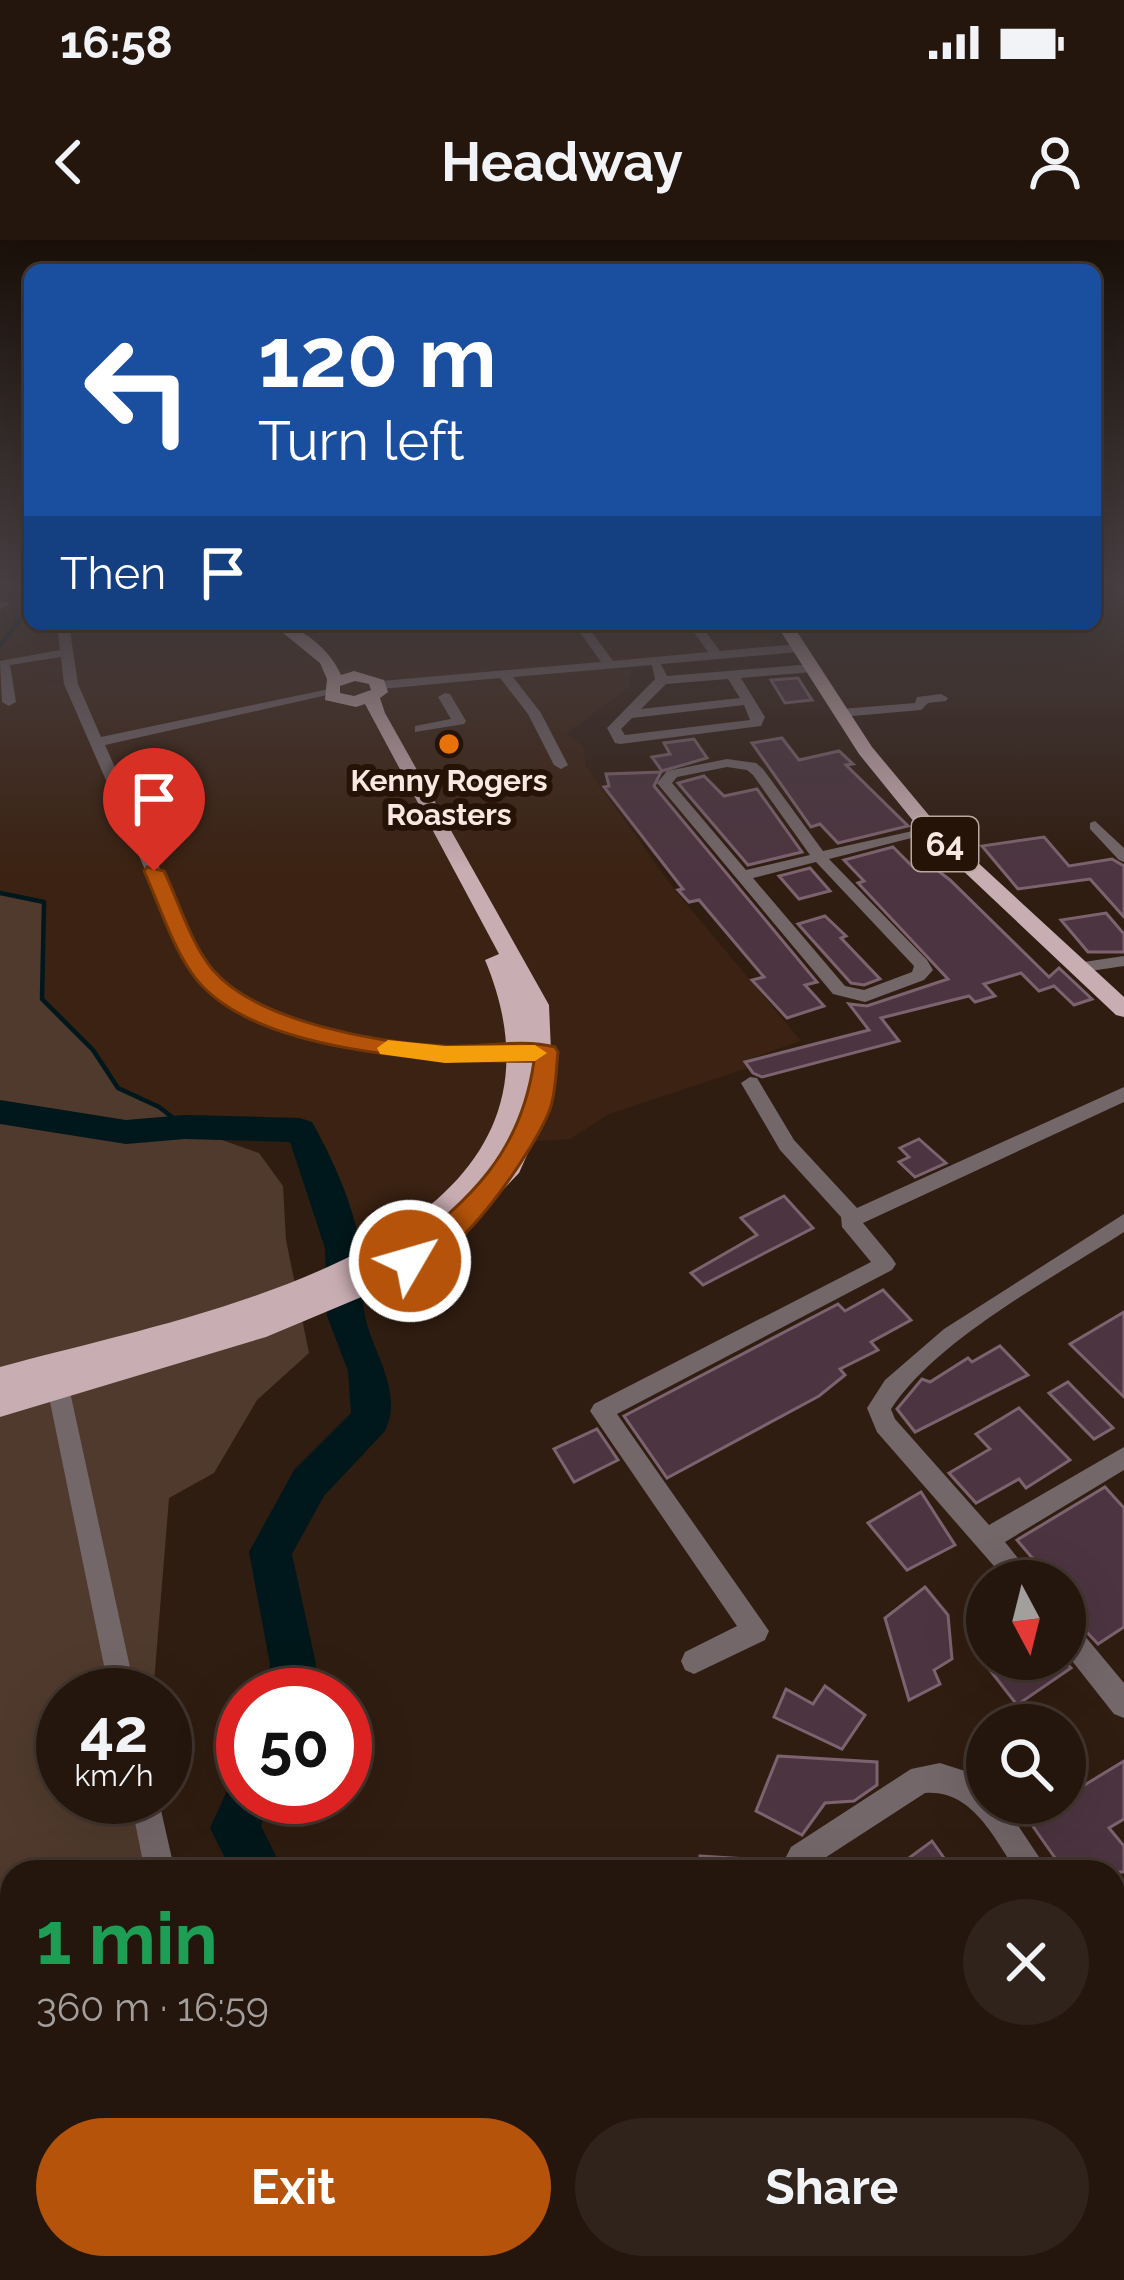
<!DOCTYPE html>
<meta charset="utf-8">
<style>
:root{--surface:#24160d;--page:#30231b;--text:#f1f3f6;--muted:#a39f9d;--line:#41352e;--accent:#b45309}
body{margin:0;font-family:Raleway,sans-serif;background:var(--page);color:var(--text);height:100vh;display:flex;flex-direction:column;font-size:45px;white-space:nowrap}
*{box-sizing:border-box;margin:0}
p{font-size:39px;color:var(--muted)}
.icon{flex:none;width:66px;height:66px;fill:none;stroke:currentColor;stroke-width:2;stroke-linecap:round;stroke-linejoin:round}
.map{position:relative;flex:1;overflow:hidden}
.side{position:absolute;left:0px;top:1620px;width:1125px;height:420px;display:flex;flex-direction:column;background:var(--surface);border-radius:36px 36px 0 0;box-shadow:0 12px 48px #0002,0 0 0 3px var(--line)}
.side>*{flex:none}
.guide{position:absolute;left:24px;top:24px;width:1077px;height:366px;border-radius:18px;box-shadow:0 12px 48px #0002,0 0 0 3px var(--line);background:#1a4fa0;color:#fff;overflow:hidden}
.needle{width:78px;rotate:173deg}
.controls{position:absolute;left:966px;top:1320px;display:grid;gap:24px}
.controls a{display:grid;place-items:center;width:120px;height:120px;border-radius:50%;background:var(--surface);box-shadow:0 12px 48px #0002,0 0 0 3px var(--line);font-size:60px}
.speed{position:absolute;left:36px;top:1428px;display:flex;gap:24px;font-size:60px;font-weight:700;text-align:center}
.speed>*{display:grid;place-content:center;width:156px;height:156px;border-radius:50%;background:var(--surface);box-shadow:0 12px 48px #0002,0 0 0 3px var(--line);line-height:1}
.speed small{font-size:30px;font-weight:400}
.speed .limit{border:18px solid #d22;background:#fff;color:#111}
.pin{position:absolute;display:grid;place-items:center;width:102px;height:102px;color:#fff;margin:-123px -51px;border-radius:50% 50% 50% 0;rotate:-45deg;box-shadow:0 0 12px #0007}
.pin .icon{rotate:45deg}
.me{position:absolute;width:132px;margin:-66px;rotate:52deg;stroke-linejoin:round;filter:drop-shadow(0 0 9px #0008)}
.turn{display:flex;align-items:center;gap:42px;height:252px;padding:0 36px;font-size:54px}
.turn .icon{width:156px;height:156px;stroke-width:2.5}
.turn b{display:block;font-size:84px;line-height:102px}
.then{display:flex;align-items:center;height:114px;padding:0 36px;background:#0003;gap:24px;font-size:45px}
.round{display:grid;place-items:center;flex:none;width:126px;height:126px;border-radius:63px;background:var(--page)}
.overview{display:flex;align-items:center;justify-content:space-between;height:204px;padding:0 36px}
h1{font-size:72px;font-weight:700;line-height:90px;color:#1e9e55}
.primary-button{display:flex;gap:24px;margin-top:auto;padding:24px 36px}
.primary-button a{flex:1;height:138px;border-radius:72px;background:var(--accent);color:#fff;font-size:48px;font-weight:700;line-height:138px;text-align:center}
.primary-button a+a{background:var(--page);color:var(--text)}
.status{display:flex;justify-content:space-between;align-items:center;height:84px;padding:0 60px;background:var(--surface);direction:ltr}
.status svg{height:33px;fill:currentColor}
header{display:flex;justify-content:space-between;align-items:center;height:156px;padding:0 36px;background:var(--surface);font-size:54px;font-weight:700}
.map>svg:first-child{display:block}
.built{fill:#3b2212}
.green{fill:#503a2d}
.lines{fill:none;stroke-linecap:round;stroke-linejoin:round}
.stream{stroke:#00181b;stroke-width:4.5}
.river{fill:#00181b;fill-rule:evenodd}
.building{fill:#4c3540;stroke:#7c636f;stroke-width:3}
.minor{fill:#74676a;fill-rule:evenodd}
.major{fill:#c8adb2;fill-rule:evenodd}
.route{fill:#b45309;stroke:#753606;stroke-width:3}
.slow{fill:#f59e0b}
.food-dot{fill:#e8710a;stroke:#261308;stroke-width:4.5}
.labels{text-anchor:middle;stroke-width:12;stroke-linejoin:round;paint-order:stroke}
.far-poi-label{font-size:30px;font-weight:bold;fill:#f7e9e1;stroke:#261308}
.shield{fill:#261308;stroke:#b8a9a0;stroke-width:3}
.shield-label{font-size:33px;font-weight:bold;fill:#f7e9e1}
</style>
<div class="status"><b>16:58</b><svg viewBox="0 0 49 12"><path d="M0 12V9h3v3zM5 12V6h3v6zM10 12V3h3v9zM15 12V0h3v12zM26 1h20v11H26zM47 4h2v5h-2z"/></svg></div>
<header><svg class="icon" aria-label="back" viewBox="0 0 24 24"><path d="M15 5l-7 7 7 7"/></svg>Headway<svg class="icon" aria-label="person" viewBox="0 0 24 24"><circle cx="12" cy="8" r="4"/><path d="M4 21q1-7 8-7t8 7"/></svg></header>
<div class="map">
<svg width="1124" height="2040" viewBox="0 0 1124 2040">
<rect width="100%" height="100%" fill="#301d11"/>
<path class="built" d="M 30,368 L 30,384 L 699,384 L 713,400 L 768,395 L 779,414 L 631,428 L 629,447 L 566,494 L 583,506 L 586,527 L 674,649 L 801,801 L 746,820 L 751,827 L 609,874 L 570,899 L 536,901 L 475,983 L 402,1039 L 386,1046 L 360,1011 L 343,1016 L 315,918 L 300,890 L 185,887 L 159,867 L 118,848 L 93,810 L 42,759 L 44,662 L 0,653 L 0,407 Z"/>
<path class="green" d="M 0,653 L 44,662 L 42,759 L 93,810 L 118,848 L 159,867 L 185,887 L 259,913 L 283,946 L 286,1000 L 309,1113 L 257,1160 L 214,1233 L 169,1258 L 153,1455 L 63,1455 L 63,1557 L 144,1557 L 161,1632 L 12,1632 L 12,2028 L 251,2028 L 254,2040 L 0,2040 Z"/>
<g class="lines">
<g class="stream">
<path d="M 28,345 L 30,351"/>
<path d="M 0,406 L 30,367"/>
<path d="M 0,653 L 44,662 L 42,759 L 93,810 L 118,848 L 159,867 L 185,887"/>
</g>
<g class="river">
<path d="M 0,860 L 126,880 L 185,875 L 300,878 L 312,882 C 333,919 355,968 361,1011 C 364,1032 360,1055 365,1076 C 373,1114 404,1152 385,1191 L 324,1256 L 292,1314 L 316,1424 L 311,1455 L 265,1455 L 270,1424 L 249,1312 L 294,1230 L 351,1173 L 348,1131 L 327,1076 L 325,1008 L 290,902 L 185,899 L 126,904 L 0,884 Z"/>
<path d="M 243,1535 L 243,1557 L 273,1557 L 261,1586 L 284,1632 L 232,1632 L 210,1588 L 232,1540 Z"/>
<path d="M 361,2028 L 421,2028 L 426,2040 L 366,2040 Z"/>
</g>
</g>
<g class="building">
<path d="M 798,438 L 812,460 L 785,463 L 771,440 Z"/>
<path d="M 782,498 L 799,520 L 839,511 L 853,524 L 846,525 L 908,586 L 838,603 L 820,584 L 811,587 L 752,503 Z"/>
<path d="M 694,499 L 707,518 L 662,531 L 652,517 L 670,514 L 664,503 Z"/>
<path d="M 661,532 L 654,546 L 817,742 L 805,745 L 824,766 L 787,778 L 752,740 L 764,737 L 699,660 L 689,662 L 678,650 L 683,649 L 604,547 L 609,546 L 606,534 Z"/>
<path d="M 704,536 L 724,556 L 757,549 L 802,612 L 748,625 L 678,543 Z"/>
<path d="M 1044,597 L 1069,626 L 1112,619 L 1124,626 L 1124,677 L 1090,639 L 1018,649 L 982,606 Z"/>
<path d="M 893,607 L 913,627 L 928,623 L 950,640 L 1049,737 L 1059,728 L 1092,759 L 1074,765 L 1054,746 L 1039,751 L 1021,733 L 984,744 L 995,756 L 975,762 L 969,756 L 881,778 L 899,801 L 762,837 L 753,833 L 745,822 L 869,790 L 849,764 L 867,766 L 948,739 L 858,643 L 864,641 L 844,620 Z"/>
<path d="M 810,628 L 830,651 L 799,659 L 779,636 Z"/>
<path d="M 1106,673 L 1124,694 L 1124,712 L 1088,712 L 1061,680 Z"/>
<path d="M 825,676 L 846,696 L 841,698 L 880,739 L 864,745 L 851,743 L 798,684 Z"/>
<path d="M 919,899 L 946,923 L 915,937 L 899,922 L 909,917 L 900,908 Z"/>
<path d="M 784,956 L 813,988 L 703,1045 L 691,1033 L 757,995 L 741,978 Z"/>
<path d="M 883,1050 L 911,1080 L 871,1102 L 878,1110 L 840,1129 L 845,1135 L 819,1156 L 667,1238 L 624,1176 L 838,1064 L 845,1071 Z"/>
<path d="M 1124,1072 L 1124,1157 L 1070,1104 Z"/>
<path d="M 1000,1106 L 1028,1135 L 915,1192 L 897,1169 L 922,1139 L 930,1142 L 968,1118 L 972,1122 Z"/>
<path d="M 1068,1142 L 1113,1188 L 1094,1199 L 1049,1153 Z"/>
<path d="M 1019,1168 L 1070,1220 L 1026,1248 L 1019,1239 L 976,1263 L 949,1233 L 990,1209 L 976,1194 Z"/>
<path d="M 597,1189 L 618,1220 L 574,1242 L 554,1209 Z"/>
<path d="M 1105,1247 L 1124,1268 L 1124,1387 L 1098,1404 L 1065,1369 L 1065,1341 L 1052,1341 L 1017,1300 Z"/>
<path d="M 921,1252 L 955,1305 L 907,1330 L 868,1283 Z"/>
<path d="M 925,1347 L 948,1375 L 952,1419 L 934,1430 L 940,1444 L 909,1460 L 885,1378 Z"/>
<path d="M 997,1419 L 1063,1419 L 1071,1428 L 1017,1465 L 986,1425 Z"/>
<path d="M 825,1446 L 865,1475 L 842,1509 L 774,1477 L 786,1449 L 813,1464 Z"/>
<path d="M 778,1516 L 877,1522 L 877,1545 L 854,1561 L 825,1563 L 802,1595 L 756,1571 Z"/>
<path d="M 1124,1521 L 1124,1579 L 1109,1588 L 1124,1606 L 1124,1632 L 1065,1632 L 1032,1585 L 1044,1577 L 1034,1563 L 1065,1563 L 1065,1532 L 1078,1549 Z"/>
<path d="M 932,1601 L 954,1632 L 890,1632 Z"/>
<path d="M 700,1616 L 764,1620 L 763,1632 L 700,1632 Z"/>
</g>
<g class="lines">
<g class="minor">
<path d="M 0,361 L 8,362 L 10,365 L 0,369 Z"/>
<path d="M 57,384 L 69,384 L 78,444 L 101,497 L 329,449 L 336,453 L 105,505 C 126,552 147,600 168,647 C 178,669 185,695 198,714 C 259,807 433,808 531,807 L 540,813 L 537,817 C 514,822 487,820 463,819 C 362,817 249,800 183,717 L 64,444 L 61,417 L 10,425 L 16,462 L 9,466 L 2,462 L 0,421 L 60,410 Z"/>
<path d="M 574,384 L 586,384 L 613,421 L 708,412 L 688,384 L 700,384 L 720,411 L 799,404 L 805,408 L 799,412 L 661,424 L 667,436 L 812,424 L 818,428 L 812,432 L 741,438 L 765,477 L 761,486 L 620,504 L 615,503 L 607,488 L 655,439 L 652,425 L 513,437 L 541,473 L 568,525 L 561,529 L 554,525 L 528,474 L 500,438 L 381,449 L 374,445 L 381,441 L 601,422 ZM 728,439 L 740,458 L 641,469 L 666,444 ZM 744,465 L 750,480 L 625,495 L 621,489 L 632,478 Z"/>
<path d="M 445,453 L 450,454 L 466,481 L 464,484 L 415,492 L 415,486 L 451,479 L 438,457 Z"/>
<path d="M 941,454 L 948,458 L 946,461 L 928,463 L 921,470 L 841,477 L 834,473 L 841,469 L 915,463 L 917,457 Z"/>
<path d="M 727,519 L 756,523 L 763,529 L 823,611 L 935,586 L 935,592 L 829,619 L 927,720 L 933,730 L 924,740 L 865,762 L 833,754 L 657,543 L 667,531 ZM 727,527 L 747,530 L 753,535 L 810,615 L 746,630 L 672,543 L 677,537 ZM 816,622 L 914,726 L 912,732 L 864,750 L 845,746 L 753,638 Z"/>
<path d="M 1095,581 L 1124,608 L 1124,622 L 1119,620 L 1090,589 L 1090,583 Z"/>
<path d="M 1124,716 L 1124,726 L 1077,733 L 1069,728 L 1077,723 Z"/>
<path d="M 750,837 L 757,838 L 794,900 L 857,968 L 1124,847 L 1124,862 L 863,983 L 892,1018 L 896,1024 L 892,1030 L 617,1174 L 769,1391 L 765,1400 L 694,1434 L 685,1430 L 681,1421 L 685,1412 L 737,1386 L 590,1171 L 594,1164 L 871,1022 L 842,987 L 841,977 L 780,910 L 741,843 Z"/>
<path d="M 1124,974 L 1124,992 C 1053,1038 937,1099 891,1169 L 895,1179 L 989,1285 L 1124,1207 L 1124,1230 L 1005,1302 L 1036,1341 L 1007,1341 L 877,1192 L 867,1168 L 885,1140 L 944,1089 Z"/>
<path d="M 58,1137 L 66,1140 L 69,1147 L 136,1455 L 110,1455 L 47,1147 L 50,1140 Z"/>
<path d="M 1065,1379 L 1074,1383 L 1124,1443 L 1124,1478 L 1114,1474 L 1065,1412 Z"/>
<path d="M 940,1523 L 968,1532 L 987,1546 L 987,1563 L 1003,1563 L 1049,1632 L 1017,1632 C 994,1598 972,1549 925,1553 L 811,1627 L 801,1632 L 791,1627 L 786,1617 L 791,1607 L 911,1529 Z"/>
<path d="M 130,1557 L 158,1557 L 175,1632 L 145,1632 Z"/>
<path d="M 1124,1697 L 1124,1731 L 1113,1735 L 1113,1701 Z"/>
<path d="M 234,2028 L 268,2028 L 271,2040 L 235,2040 Z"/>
</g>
<g class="major">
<path d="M 272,384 C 300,384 330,409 341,435 L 354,431 L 384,440 L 388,452 L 380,458 L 385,473 L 549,765 L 553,857 L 519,933 L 453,1002 L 371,1053 L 266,1097 L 0,1177 L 0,1127 C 191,1074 605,1008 485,720 L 499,714 L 365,464 L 356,467 L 325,460 L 327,439 L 320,423 ZM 355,441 L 369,444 L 371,450 L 354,456 L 340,453 L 340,446 Z"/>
<path d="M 776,384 L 792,384 L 872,507 L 937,585 L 1124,757 L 1124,777 L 1116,775 L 923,593 L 859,514 Z"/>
</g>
</g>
<linearGradient id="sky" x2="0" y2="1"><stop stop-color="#1a1009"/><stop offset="0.55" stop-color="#484043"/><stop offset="1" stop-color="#484043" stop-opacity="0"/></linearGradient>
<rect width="1124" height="630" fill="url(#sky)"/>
<path class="route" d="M 147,627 L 164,631 C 179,662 191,704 213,730 C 258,782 378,803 445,806 C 480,808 521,798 555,807 L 558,812 C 556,831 556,852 550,869 C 536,908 446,1043 401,1028 L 397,1021 L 401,1013 C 471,959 521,913 534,821 C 444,823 246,815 191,732 C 171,703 159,664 144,631 Z"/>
<path class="slow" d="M 388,800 L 445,806 L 535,805 L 547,813 L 535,821 L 445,823 L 380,814 L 377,808 Z"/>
<circle class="food-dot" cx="449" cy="504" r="12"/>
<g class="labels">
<g class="far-poi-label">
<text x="449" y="551">Kenny Rogers<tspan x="449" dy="34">Roasters</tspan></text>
</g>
<rect class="shield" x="912" y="577" width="66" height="54" rx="9"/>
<g class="shield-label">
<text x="945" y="616">64</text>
</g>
</g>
</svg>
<div class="controls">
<a><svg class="needle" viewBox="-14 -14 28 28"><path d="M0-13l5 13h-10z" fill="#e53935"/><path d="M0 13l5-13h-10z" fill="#a39f9d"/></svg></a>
<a><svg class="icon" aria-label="search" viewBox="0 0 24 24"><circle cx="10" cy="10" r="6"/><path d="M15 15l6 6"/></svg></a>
</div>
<div class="speed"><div>42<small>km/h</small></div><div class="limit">50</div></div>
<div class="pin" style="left:154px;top:631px;background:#d93025"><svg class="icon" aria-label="arrive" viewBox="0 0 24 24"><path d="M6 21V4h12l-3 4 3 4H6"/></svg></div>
<svg class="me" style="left:410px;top:1021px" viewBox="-20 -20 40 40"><circle r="17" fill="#b45309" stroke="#fff" stroke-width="3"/><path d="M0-11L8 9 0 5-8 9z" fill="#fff"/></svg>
<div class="guide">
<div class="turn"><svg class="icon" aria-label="left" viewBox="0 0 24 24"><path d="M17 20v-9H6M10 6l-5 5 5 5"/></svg><div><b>120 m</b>Turn left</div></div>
<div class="then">Then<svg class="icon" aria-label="arrive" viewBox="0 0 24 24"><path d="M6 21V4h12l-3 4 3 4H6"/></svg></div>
</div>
<section class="side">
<div class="overview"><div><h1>1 min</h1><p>360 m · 16:59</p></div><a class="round"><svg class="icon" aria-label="close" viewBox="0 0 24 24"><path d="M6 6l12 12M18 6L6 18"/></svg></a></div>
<div class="primary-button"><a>Exit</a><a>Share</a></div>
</section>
</div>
